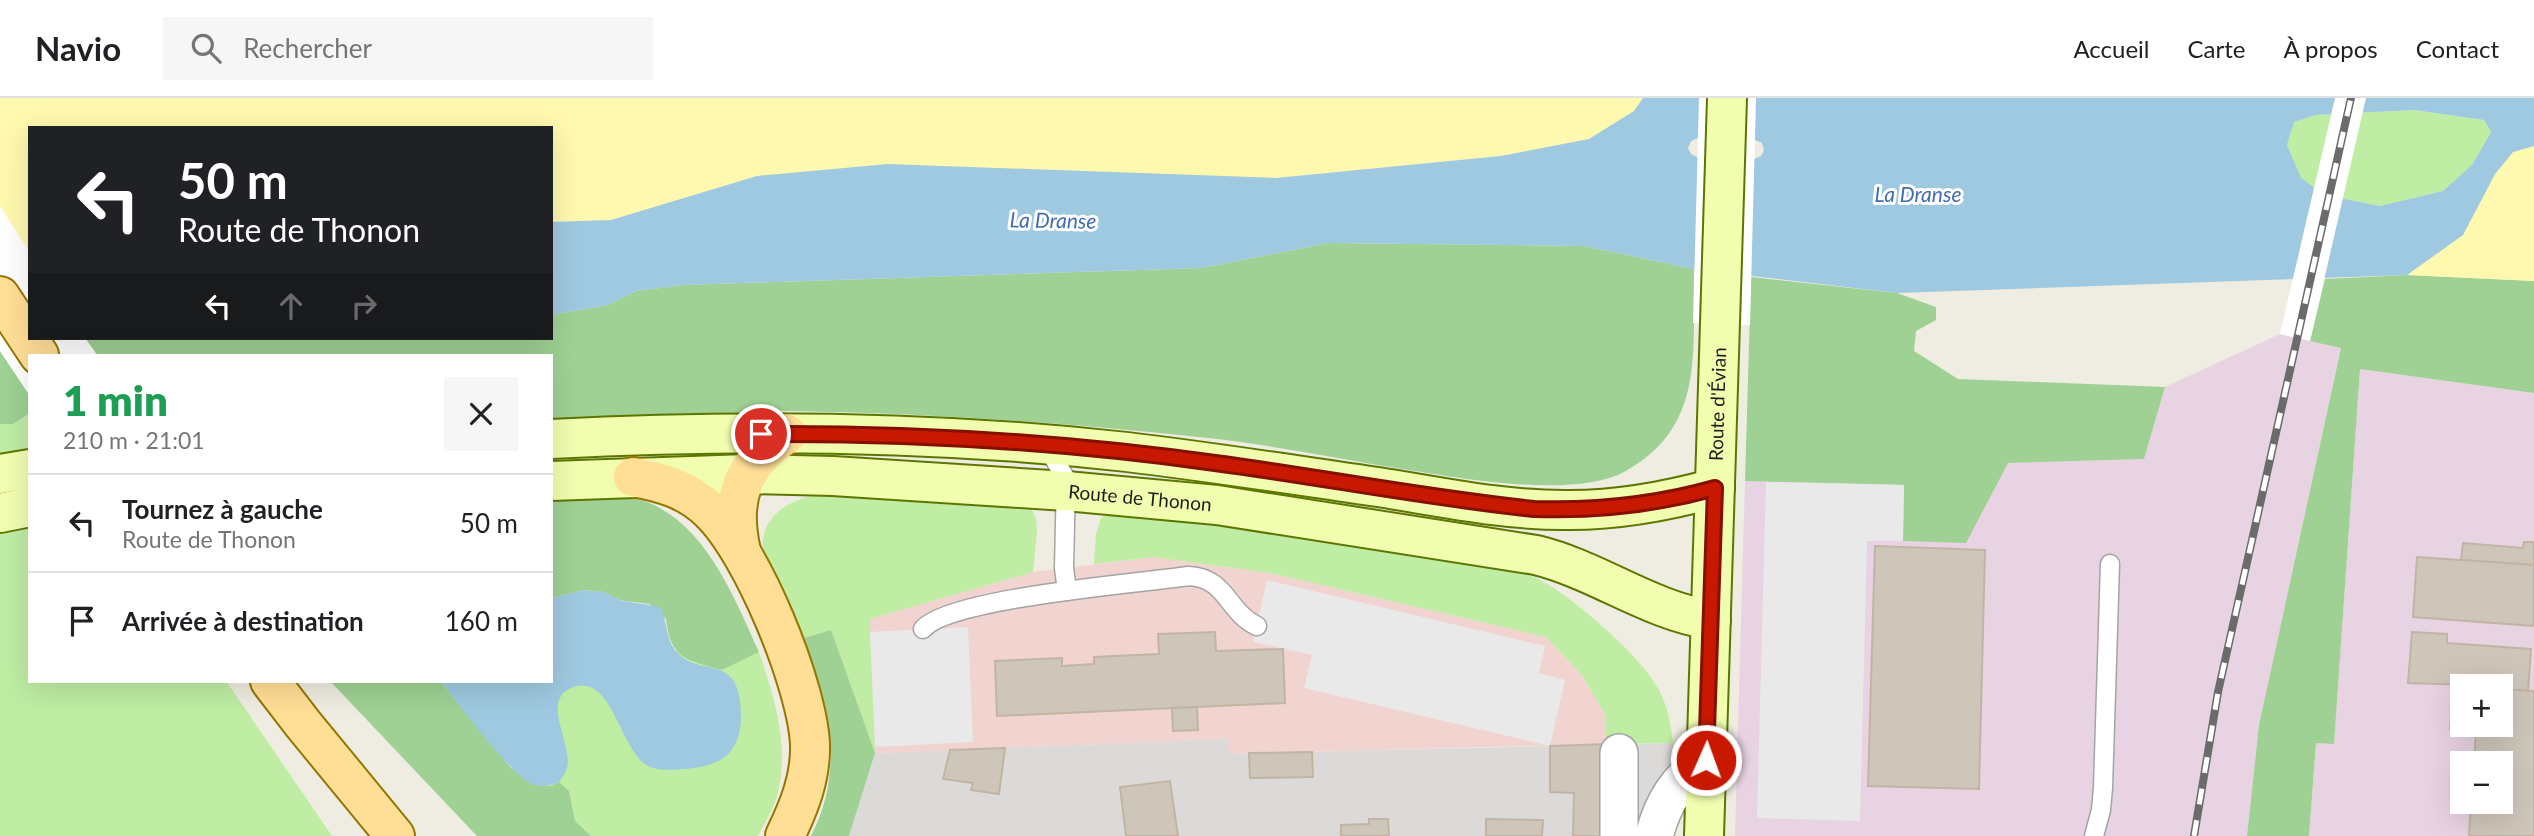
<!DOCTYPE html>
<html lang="fr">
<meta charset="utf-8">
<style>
:root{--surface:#fff;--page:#f6f6f6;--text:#202124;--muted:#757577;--line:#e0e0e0}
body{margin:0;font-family:Lato,sans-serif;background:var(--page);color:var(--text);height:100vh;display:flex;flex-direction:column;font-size:26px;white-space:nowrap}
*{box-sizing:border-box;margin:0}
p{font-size:23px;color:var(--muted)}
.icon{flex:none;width:38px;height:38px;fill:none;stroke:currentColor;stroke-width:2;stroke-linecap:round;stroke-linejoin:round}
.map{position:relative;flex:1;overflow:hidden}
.sheet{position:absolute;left:28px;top:256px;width:525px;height:329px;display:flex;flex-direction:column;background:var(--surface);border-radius:0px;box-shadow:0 7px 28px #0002}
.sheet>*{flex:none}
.top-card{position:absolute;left:28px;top:28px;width:525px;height:214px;border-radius:0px;box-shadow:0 7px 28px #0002;background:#202124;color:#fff;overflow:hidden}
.tools{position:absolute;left:2450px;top:576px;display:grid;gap:14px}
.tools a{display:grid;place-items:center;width:63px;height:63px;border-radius:0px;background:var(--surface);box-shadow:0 7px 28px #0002;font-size:35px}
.pin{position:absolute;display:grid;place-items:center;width:60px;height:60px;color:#fff;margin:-30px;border:4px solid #fff;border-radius:50%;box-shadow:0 2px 7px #0007}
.me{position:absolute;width:77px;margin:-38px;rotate:2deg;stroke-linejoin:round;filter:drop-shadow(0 0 5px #0008)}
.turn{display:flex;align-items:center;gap:24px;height:147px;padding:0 35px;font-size:32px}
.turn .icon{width:91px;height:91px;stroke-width:2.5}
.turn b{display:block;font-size:49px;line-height:60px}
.lanes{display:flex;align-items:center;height:66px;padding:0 35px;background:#0003;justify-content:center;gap:35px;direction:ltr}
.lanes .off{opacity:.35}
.round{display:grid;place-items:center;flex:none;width:74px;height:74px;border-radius:0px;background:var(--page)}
.summary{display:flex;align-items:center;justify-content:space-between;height:119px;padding:0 35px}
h1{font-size:42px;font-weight:800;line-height:52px;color:#1e9e55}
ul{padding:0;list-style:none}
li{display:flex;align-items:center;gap:21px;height:98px;padding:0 35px;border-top:2px solid var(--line)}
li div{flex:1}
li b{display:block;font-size:26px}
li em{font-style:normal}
header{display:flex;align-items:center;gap:42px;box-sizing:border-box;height:98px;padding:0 35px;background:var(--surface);border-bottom:2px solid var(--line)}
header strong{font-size:33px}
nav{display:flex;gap:38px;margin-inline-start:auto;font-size:24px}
.search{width:490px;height:63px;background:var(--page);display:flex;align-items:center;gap:18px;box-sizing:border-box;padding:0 24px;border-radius:0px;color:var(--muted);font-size:26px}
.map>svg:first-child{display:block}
.residential{fill:#dbdad9}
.commercial{fill:#f1d4cf}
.industrial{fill:#e8d3e2;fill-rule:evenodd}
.grass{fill:#beeda3}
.forest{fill:#9ed193}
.sand{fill:#fff8af}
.parking{fill:#e9e9e9}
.water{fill:#9ec9e0;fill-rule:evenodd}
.pier{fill:#fff}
.building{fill:#cfc6ba;stroke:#c1b4a3;stroke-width:2}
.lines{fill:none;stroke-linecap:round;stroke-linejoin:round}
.lane-casing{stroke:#a4a4a4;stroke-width:21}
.street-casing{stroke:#a4a4a4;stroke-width:40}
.secondary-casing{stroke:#5c7700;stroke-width:42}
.primary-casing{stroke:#957600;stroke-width:42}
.lane{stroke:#fff;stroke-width:18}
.street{stroke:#fff;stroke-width:37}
.secondary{stroke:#f1feb0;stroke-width:38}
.primary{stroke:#ffde96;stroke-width:38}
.rail-casing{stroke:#6b6b6b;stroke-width:8}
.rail{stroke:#fff;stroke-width:5;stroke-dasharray:16;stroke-linecap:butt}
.route-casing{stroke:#831000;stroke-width:18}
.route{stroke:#c91800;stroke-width:12}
.labels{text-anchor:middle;stroke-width:6;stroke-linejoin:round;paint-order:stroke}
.street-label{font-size:19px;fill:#1d1d1d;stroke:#fff}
.water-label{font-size:21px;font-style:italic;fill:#436db2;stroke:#fff}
</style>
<header>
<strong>Navio</strong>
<div class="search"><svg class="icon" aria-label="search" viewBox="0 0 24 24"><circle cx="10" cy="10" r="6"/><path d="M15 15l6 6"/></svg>Rechercher</div>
<nav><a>Accueil</a><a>Carte</a><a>À propos</a><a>Contact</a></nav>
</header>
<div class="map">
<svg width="2534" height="738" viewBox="0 0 2534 738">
<rect width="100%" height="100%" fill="#efece1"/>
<path class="residential" d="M 1228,641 L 1230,656 L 1673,645 L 1671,738 L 849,738 L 875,655 Z"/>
<path class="commercial" d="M 1153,459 L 1270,475 L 1546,539 L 1582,577 L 1606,618 L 1606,646 L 1229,656 L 1228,641 L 875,655 L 831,532 L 1033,474 Z"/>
<g class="industrial">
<path d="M 2280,236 L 2341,249 L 2259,627 L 2247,738 L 1735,738 L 1745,383 L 1904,387 L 2007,365 L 2144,361 L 2165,289 Z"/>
<path d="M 2360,271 L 2534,295 L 2534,738 L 2309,738 L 2316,645 L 2334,645 ZM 2462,588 L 2501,588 L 2501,626 L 2462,626 ZM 2462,665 L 2501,665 L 2501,704 L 2462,704 Z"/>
</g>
<g class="grass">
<path d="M 2414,12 L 2484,22 L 2491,34 L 2472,67 L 2443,93 L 2380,108 L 2324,97 L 2301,81 L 2287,47 L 2294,24 L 2316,17 Z"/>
<path d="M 30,315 L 30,353 L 0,358 L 0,326 L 13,326 Z"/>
<path d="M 821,396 L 1030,408 L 1036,420 L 1037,434 L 1033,474 L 870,521 L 875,655 L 831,532 L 804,540 C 795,519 765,469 763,450 C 760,416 794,400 821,396 Z"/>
<path d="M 1115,411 L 1220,424 L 1504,469 C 1516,473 1529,476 1540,482 C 1572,498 1643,560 1659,592 C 1668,610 1671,626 1673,645 L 1606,646 L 1606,618 L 1582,577 L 1546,539 L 1270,475 L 1153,459 L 1094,466 L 1096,436 L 1101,420 Z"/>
<path d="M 30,426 L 30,583 L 226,583 L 332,738 L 0,738 L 0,433 Z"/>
<path d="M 551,500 L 722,572 L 759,554 C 775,602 790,648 777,698 C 773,712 764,726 758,738 L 591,738 L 575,723 L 569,693 L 440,583 L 551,583 Z"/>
</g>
<g class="forest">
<path d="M 1328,145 L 1584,148 L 1694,171 C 1692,252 1707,329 1624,374 C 1573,401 1459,380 1403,371 C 1338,361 1273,347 1208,340 C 1069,325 928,315 788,313 C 762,312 735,315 709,316 C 656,318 604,320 551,322 L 551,257 L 97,257 L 85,240 L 551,240 L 551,217 L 608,207 L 636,193 L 684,187 L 1202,170 Z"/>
<path d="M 2407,177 L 2534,183 L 2534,295 L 2360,271 L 2334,646 L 2316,645 L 2309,738 L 2247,738 L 2259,627 L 2341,250 L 2310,243 L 2325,181 Z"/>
<path d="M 1751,179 L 1897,195 L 1936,209 L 1936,222 L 1916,233 L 1914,253 L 1958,281 L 2165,289 L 2144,361 L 2008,365 L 1966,445 L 1903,443 L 1904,387 L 1745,383 Z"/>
<path d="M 0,253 L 30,298 L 30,315 L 13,326 L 0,326 Z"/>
<path d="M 620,397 C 698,407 730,490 759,554 L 722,572 C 687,562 670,561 666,521 L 649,506 L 619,502 L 604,494 L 585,492 L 551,500 L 551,401 Z"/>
<path d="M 831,532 L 875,655 L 849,738 L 811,738 C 846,670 828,607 804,540 Z"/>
<path d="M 330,583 L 440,583 L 511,670 L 549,688 L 559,684 L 569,693 L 575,723 L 591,738 L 477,738 Z"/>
</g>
<g class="sand">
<path d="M 0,0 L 1643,0 L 1634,13 L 1589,41 L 1501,58 L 1276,80 L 757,78 L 611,122 L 551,124 L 551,30 L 30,30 L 30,149 L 0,152 Z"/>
<path d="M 2534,48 L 2534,183 L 2407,177 L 2463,137 L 2495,76 L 2513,54 Z"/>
</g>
<g class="parking">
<path d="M 1766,384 L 1904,387 L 1903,443 L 1867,443 L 1860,723 L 1757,720 Z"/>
<path d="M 1267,482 L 1545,548 L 1539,575 L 1565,582 L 1550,648 L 1304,590 L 1312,557 L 1253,544 Z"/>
<path d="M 968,529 L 973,644 L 875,649 L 870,534 Z"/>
</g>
<g class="water">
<path d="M 1643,0 L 2534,0 L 2534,48 L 2513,54 L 2495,76 L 2463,137 L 2407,177 L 1897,195 L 1694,171 L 1584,148 L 1328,145 L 1202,170 L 684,187 L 636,193 L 608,207 L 551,217 L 551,124 L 611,122 L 757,78 L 888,66 L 1276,80 L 1501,58 L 1589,41 L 1634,13 ZM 2414,12 L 2484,22 L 2491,34 L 2472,67 L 2443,93 L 2380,108 L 2324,97 L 2301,80 L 2287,47 L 2294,24 L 2316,17 ZM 1698,40 L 1755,42 L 1762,45 L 1764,52 L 1761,58 L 1754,61 L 1697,59 L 1691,56 L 1688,50 L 1691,43 Z"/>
<path d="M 585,492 L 604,494 L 619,502 L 660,509 C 668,524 665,540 676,553 C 699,582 740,551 741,616 C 741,633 738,648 725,659 C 714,667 698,670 685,671 C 674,672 658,673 648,668 C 619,652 612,570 569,591 C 542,604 573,648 567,670 C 566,674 562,680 559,684 C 551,687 541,690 532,686 C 511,678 458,604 440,583 L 551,583 L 551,500 Z"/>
</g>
<g class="pier">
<path d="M 1699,0 L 1756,0 L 1750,227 L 1693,225 Z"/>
<path d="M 2335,0 L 2366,0 L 2310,243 L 2280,236 Z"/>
<path d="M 0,108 L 30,155 L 30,240 L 85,240 L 97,257 L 30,257 L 30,298 L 0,253 Z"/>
</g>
<g class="building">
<path d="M 2524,444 L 2534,444 L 2534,467 L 2461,462 L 2463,445 L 2523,450 Z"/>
<path d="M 1875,448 L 1985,452 L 1979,691 L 1868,688 Z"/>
<path d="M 2417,459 L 2534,467 L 2534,528 L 2413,519 Z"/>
<path d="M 1215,534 L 1216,553 L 1283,551 L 1285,605 L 997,618 L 995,563 L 1062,560 L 1062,568 L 1094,566 L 1094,559 L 1159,556 L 1158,536 Z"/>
<path d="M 2412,534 L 2447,536 L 2447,545 L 2531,551 L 2528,593 L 2501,591 L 2501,588 L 2408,585 Z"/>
<path d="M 2453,588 L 2462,589 L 2462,626 L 2501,626 L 2501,591 L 2534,593 L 2534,738 L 2469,738 L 2471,704 L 2501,704 L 2501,665 L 2474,665 L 2476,633 L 2450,631 Z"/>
<path d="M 1197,609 L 1198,632 L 1173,633 L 1172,610 Z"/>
<path d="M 1606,646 L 1606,738 L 1573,738 L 1574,695 L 1550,694 L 1550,648 Z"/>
<path d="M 1005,650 L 999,696 L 971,692 L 973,685 L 943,681 L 950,652 Z"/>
<path d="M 1312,654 L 1313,679 L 1250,680 L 1249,655 Z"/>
<path d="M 1170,683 L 1178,738 L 1126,738 L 1120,689 Z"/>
<path d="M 1369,721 L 1388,721 L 1389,738 L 1341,738 L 1341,727 L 1369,726 Z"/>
<path d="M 1486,721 L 1543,722 L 1542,738 L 1486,738 Z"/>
</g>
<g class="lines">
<defs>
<g id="lane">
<path d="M 1042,351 L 1053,359 L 1066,381 L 1064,470 L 1067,493"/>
<path d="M 923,531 C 949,500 1141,485 1189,478 C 1227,480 1227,514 1257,528"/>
<path d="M 2094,738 L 2101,712 L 2103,690 L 2110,466"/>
</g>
<g id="street">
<path d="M 1619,738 L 1619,655"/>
<path d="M 1654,738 C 1663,704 1677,682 1706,662"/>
</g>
<g id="secondary">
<path d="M 551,341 C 742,331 937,333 1127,354 C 1211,364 1294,377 1378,389 C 1441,399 1506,413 1570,412 C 1620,412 1668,403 1715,390"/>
<path d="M 0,376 L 30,371"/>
<path id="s1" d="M 551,383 L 747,376 L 833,378 L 1066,393 L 1217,407 L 1536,457 C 1597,472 1648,512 1711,522"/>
<path d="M 0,415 L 30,409"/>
<path id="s2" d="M 1704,738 L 1727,0"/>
</g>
<g id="primary">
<path d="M 0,198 L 39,257"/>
<path d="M 633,379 C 662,384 689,392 710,413 C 753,454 807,587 810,646 C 811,680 799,709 785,738"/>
<path d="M 741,453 C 729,401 742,366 787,336"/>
<path d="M 270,583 L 303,626 L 395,738"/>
</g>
</defs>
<use href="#lane" class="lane-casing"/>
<use href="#street" class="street-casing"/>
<use href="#secondary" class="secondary-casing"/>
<use href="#primary" class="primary-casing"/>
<use href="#lane" class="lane"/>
<use href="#street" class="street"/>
<use href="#secondary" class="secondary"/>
<use href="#primary" class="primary"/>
<defs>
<path id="rail" d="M 2194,738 L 2218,594 L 2351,0"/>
</defs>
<use href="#rail" class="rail-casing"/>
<use href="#rail" class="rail"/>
</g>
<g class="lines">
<defs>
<path id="route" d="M 761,336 C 912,335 1065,344 1215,365 C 1321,379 1427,400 1534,411 C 1596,413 1655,407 1715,390 L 1706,662"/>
</defs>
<use href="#route" class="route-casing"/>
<use href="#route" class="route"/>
</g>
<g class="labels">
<g class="street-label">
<text dy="7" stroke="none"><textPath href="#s2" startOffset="432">Route d'Évian</textPath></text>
<text dy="7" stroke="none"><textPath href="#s1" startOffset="590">Route de Thonon</textPath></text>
</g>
<g class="water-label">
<text x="1918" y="104">La Dranse</text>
<text transform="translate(1053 123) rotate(1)" y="7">La Dranse</text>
</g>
</g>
</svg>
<div class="tools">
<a>+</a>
<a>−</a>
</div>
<div class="pin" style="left:761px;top:336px;background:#d93025"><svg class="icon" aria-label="arrive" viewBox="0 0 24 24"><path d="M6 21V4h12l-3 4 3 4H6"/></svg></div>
<svg class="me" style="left:1706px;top:662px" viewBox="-20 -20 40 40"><circle r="17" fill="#c91800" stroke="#fff" stroke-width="3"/><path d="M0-11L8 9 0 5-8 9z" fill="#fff"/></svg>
<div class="top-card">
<div class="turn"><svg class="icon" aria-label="left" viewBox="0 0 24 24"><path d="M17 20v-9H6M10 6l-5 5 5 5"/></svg><div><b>50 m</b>Route de Thonon</div></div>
<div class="lanes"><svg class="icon" aria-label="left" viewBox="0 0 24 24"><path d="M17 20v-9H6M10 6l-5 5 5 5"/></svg><svg class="icon off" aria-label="ahead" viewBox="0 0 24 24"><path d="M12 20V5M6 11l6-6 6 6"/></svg><svg class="icon off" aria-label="right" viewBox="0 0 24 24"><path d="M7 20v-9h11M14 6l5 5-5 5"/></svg></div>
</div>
<section class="sheet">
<div class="summary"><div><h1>1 min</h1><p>210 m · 21:01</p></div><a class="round"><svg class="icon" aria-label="close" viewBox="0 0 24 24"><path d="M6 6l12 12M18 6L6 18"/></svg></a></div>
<ul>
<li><svg class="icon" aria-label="left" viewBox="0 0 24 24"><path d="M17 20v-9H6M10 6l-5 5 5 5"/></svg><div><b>Tournez à gauche</b><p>Route de Thonon</p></div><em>50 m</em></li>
<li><svg class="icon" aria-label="arrive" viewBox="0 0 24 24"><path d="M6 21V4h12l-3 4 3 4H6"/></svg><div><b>Arrivée à destination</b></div><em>160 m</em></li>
</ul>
</section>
</div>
